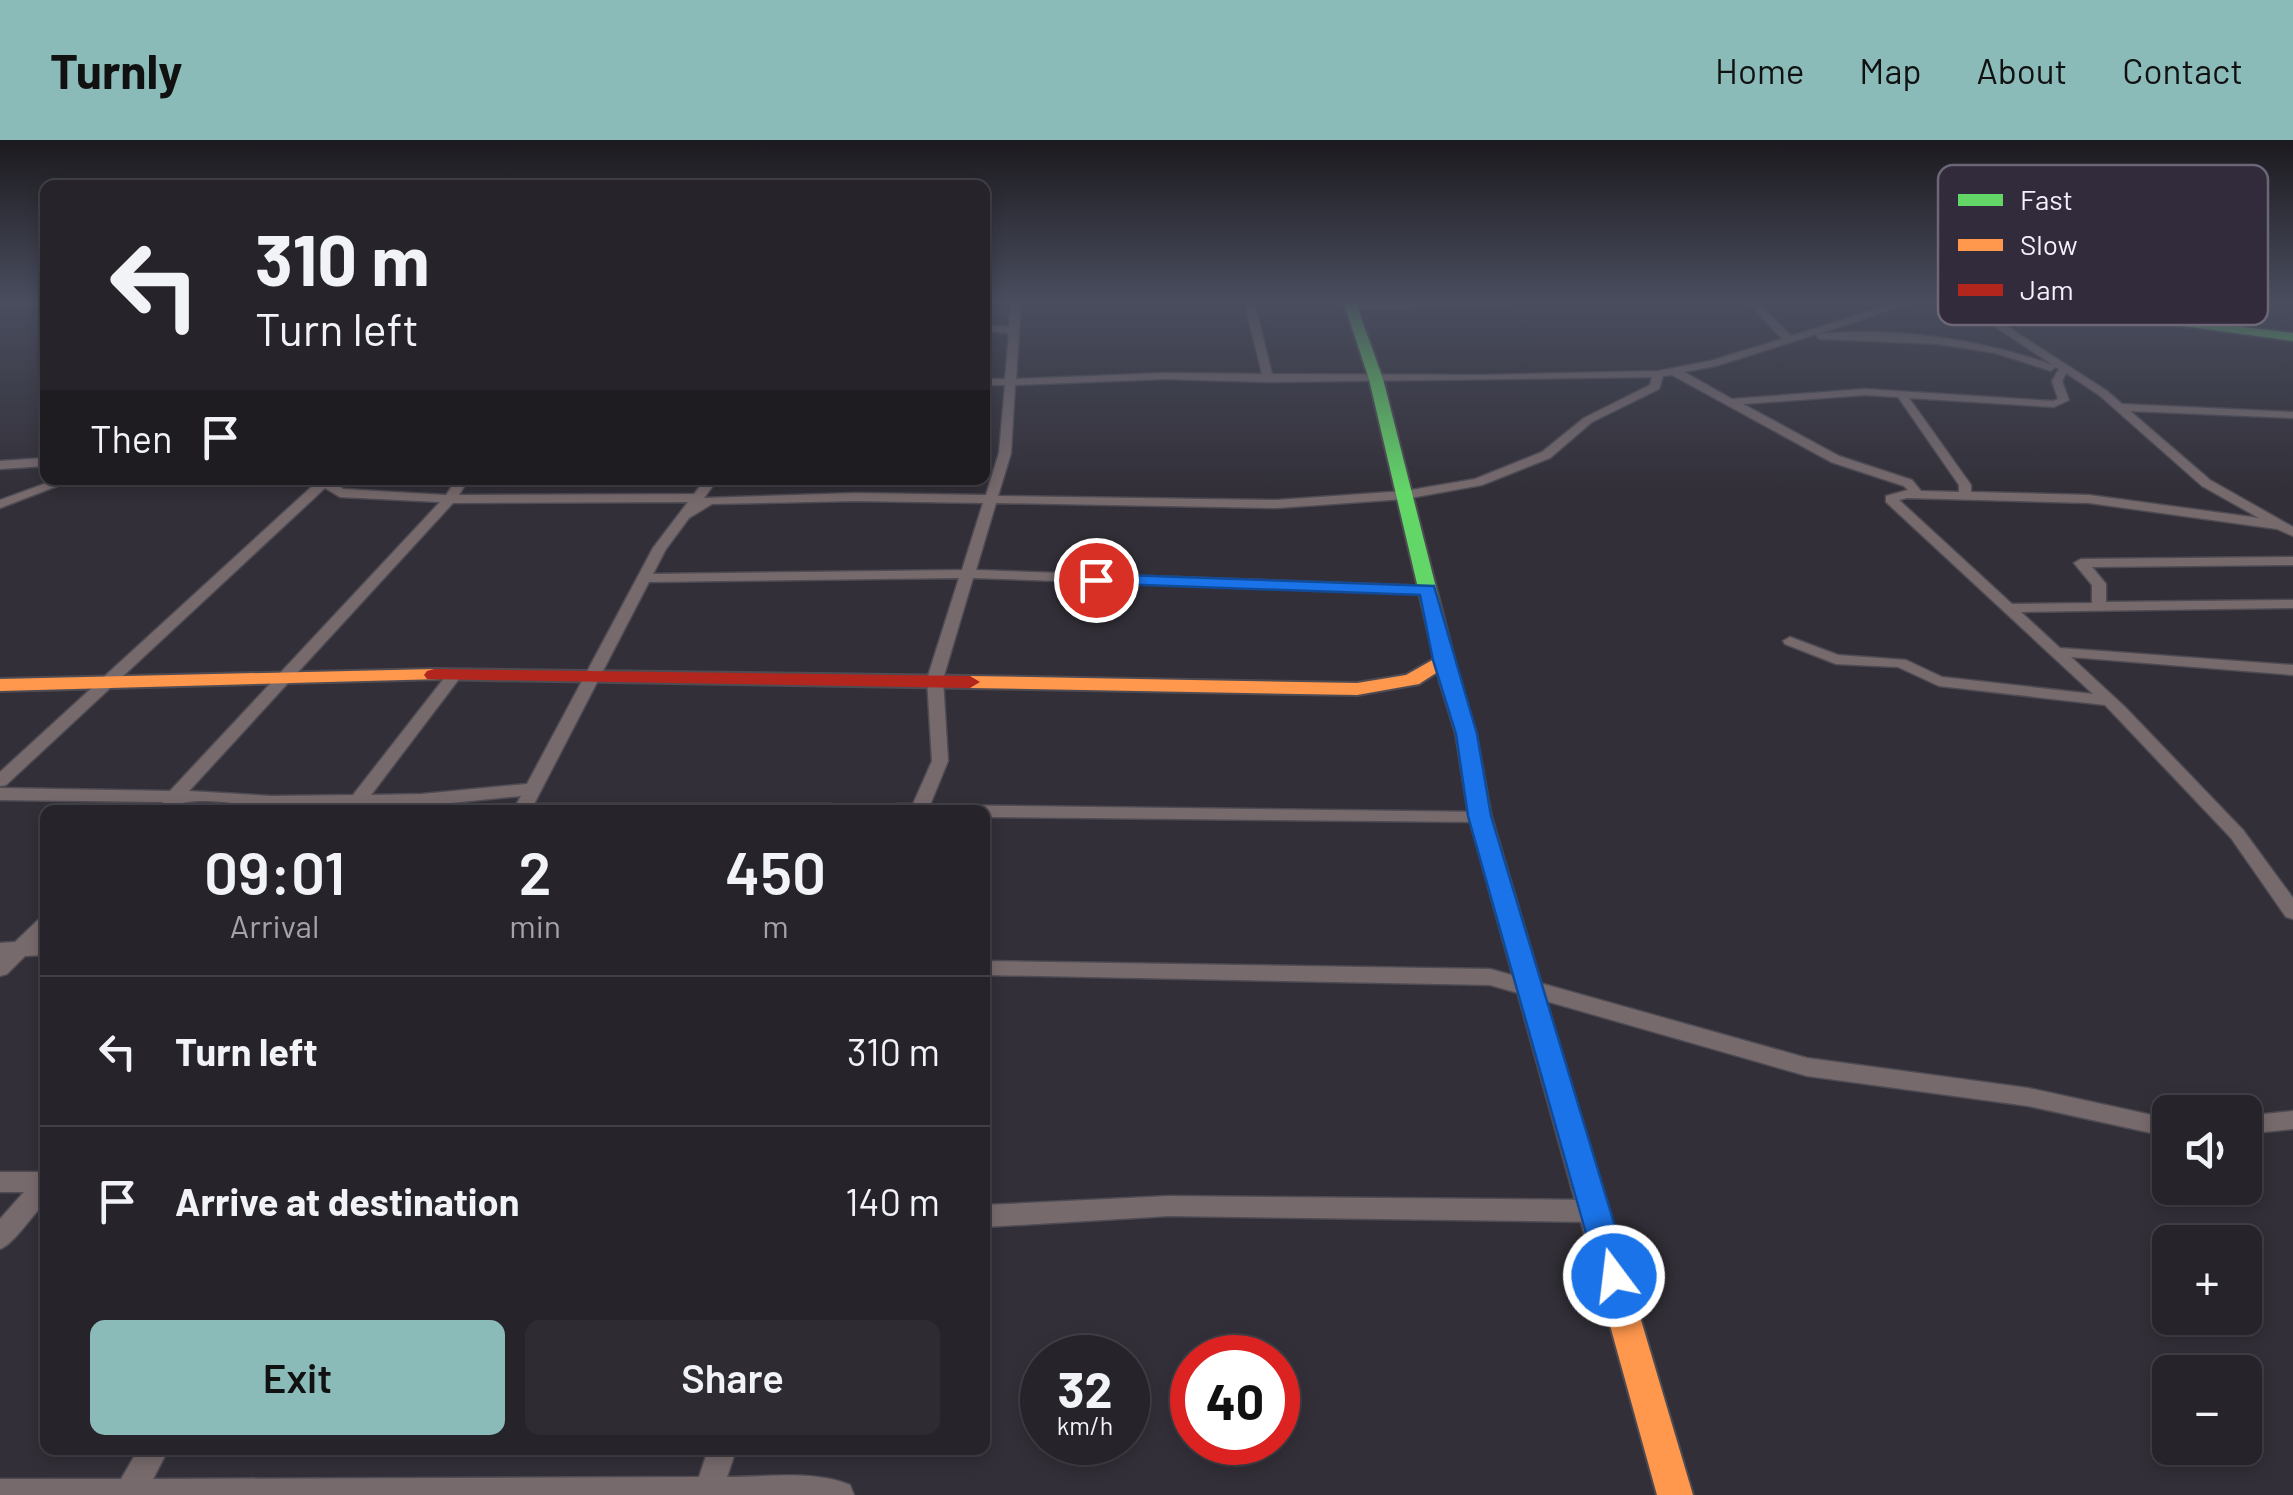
<!DOCTYPE html>
<meta charset="utf-8">
<style>
:root{--surface:#26232a;--page:#2e2b32;--text:#f1f3f6;--muted:#a4a4a8;--line:#424047;--accent:#8bbbb9}
body{margin:0;font-family:Barlow,sans-serif;background:var(--page);color:var(--text);height:100vh;display:flex;flex-direction:column;font-size:38px;white-space:nowrap}
*{box-sizing:border-box;margin:0}
p{font-size:32px;color:var(--muted)}
.icon{flex:none;width:55px;height:55px;fill:none;stroke:currentColor;stroke-width:2;stroke-linecap:round;stroke-linejoin:round}
.map{position:relative;flex:1;overflow:hidden}
.side{position:absolute;left:40px;top:665px;width:950px;height:650px;display:flex;flex-direction:column;background:var(--surface);border-radius:15px;box-shadow:0 5px 15px #0003,0 0 0 2px var(--line)}
.side>*{flex:none}
.hud{position:absolute;left:40px;top:40px;width:950px;height:305px;border-radius:15px;box-shadow:0 5px 15px #0003,0 0 0 2px var(--line);background:#26232a;color:var(--text);overflow:hidden}
.buttons{position:absolute;left:2152px;top:955px;display:grid;gap:20px}
.buttons a{display:grid;place-items:center;width:110px;height:110px;border-radius:15px;background:var(--surface);box-shadow:0 5px 15px #0003,0 0 0 2px var(--line);font-size:50px}
.speed{position:absolute;left:1020px;top:1195px;display:flex;gap:20px;font-size:50px;font-weight:700;text-align:center}
.speed>*{display:grid;place-content:center;width:130px;height:130px;border-radius:50%;background:var(--surface);box-shadow:0 5px 15px #0003,0 0 0 2px var(--line);line-height:1}
.speed small{font-size:25px;font-weight:400}
.speed .limit{border:15px solid #d22;background:#fff;color:#111}
.pin{position:absolute;display:grid;place-items:center;width:85px;height:85px;color:#fff;margin:-42px;border:5px solid #fff;border-radius:50%;box-shadow:0 2px 10px #0007}
.me{position:absolute;width:110px;margin:-55px;rotate:345deg;stroke-linejoin:round;filter:drop-shadow(0 0 8px #0008)}
.turn{display:flex;align-items:center;gap:35px;height:210px;padding:0 50px;font-size:45px}
.turn .icon{width:130px;height:130px;stroke-width:2.5}
.turn b{display:block;font-size:70px;line-height:85px}
.then{display:flex;align-items:center;height:95px;padding:0 50px;background:#0003;gap:20px;font-size:38px}
.eta{display:flex;justify-content:space-evenly;align-items:center;height:170px;text-align:center}
.eta b{font-size:60px;font-weight:600;line-height:70px}
.button{display:flex;gap:20px;margin-top:auto;padding:20px 50px}
.button a{flex:1;height:115px;border-radius:15px;background:var(--accent);color:#111;font-size:40px;font-weight:600;line-height:115px;text-align:center}
.button a+a{background:var(--page);color:var(--text)}
ul{padding:0;list-style:none}
li{display:flex;align-items:center;gap:30px;height:150px;padding:0 50px;border-top:2px solid var(--line)}
li div{flex:1}
li b{display:block;font-size:38px}
li em{font-style:normal}
header{display:flex;align-items:center;gap:60px;box-sizing:border-box;height:140px;padding:0 50px;background:var(--accent);color:#111}
header strong{font-size:48px}
nav{display:flex;gap:55px;margin-inline-start:auto;font-size:35px}
.map>svg:first-child{display:block}
.lines{fill:none;stroke-linecap:round;stroke-linejoin:round}
.street-casing{stroke:#4e4b53;stroke-width:3}
.fast-casing{stroke:#4e4b53;stroke-width:4}
.slow-casing{stroke:#4e4b53;stroke-width:4}
.jam-casing{stroke:#4e4b53;stroke-width:4}
.street{fill:#776a6d;fill-rule:evenodd}
.fast{fill:#63d668;fill-rule:evenodd}
.slow{fill:#ff974d;fill-rule:evenodd}
.jam{fill:#b3261e;fill-rule:evenodd}
.route{fill:#1a73e8;stroke:#114b97;stroke-width:2.5}
.key{fill:#312b3c;stroke:#6c6676;stroke-width:2.5}
.key-label{font-size:28px;fill:#f4f1fc}
</style>
<header>
<strong>Turnly</strong>
<nav><a>Home</a><a>Map</a><a>About</a><a>Contact</a></nav>
</header>
<div class="map">
<svg width="2293" height="1355" viewBox="0 0 2293 1355">
<rect width="100%" height="100%" fill="#322f38"/>
<g class="lines">
<defs>
<g id="street">
<path d="M 0,161 L 45,161 L 45,165 L 0,166 Z"/>
<path d="M 1011,161 L 1021,161 L 1016,239 L 1165,233 L 1262,234 L 1244,161 L 1254,161 L 1272,234 L 1483,235 L 1658,231 L 1710,221 L 1782,199 L 1747,161 L 1757,161 L 1791,196 L 1902,161 L 1917,161 L 1818,194 C 1896,187 1980,199 2053,225 L 1956,161 L 1968,161 L 2107,251 L 2122,264 L 2293,272 L 2293,278 L 2130,271 L 2210,340 L 2293,387 L 2293,396 L 2277,389 L 2089,363 L 1907,358 L 1899,360 L 2012,464 L 2092,463 L 2092,445 L 2074,423 L 2081,419 L 2293,417 L 2293,425 L 2092,427 L 2106,444 L 2106,462 L 2293,460 L 2293,468 L 2021,472 L 2060,508 L 2293,525 L 2293,535 L 2071,517 L 2125,567 L 2243,690 L 2293,758 L 2293,779 L 2286,777 L 2231,698 L 2105,565 L 1939,546 L 1898,527 L 1836,524 L 1785,504 L 1783,501 L 1790,497 L 1838,515 L 1906,520 L 1942,537 L 2093,554 L 1886,362 L 1886,356 L 1908,350 L 1904,346 L 1831,322 L 1672,235 L 1663,236 L 1659,249 L 1592,282 L 1550,318 L 1482,345 L 1405,359 L 1277,368 L 996,363 L 976,430 L 1428,446 L 1435,450 L 1428,454 L 973,438 L 943,539 L 948,621 L 930,665 L 1486,672 L 1489,676 L 1480,682 L 985,677 L 985,670 L 888,670 L 897,664 L 913,664 L 932,621 L 927,539 L 959,438 L 649,442 L 534,664 L 832,664 L 841,670 L 513,670 L 521,656 L 422,666 L 363,666 L 360,670 L 348,670 L 346,667 C 322,667 297,669 273,668 C 240,666 201,654 170,667 L 162,662 L 0,660 L 0,648 L 170,651 L 440,362 L 340,357 L 325,348 L 6,645 L 0,646 L 0,632 L 319,340 L 332,340 L 343,349 L 446,355 L 456,340 L 468,340 L 459,355 L 694,354 L 705,340 L 717,340 L 704,358 L 855,353 L 986,355 L 999,313 L 1005,245 L 985,245 L 985,239 L 1005,239 L 1009,193 L 985,191 L 985,185 L 1009,187 ZM 1817,194 L 1817,198 L 1821,199 L 1938,204 L 1995,213 L 2051,231 L 2055,227 L 2059,229 L 2052,241 L 2058,259 L 2053,261 L 1865,249 L 1732,259 L 1684,232 L 1716,226 ZM 2066,233 L 2099,255 L 2202,346 L 2259,378 L 2089,355 L 1971,352 L 1971,345 L 1909,258 L 2054,267 L 2069,260 L 2062,241 ZM 1652,237 L 1650,245 L 1584,278 L 1542,312 L 1475,339 L 1405,351 L 1277,360 L 998,356 L 1011,313 L 1015,245 L 1165,239 L 1268,242 ZM 1865,255 L 1898,257 L 1959,345 L 1959,352 L 1921,351 L 1912,340 L 1839,316 L 1743,264 ZM 855,361 L 983,363 L 962,430 L 653,434 L 666,409 L 689,378 L 712,364 ZM 688,362 L 653,408 L 527,644 L 422,654 L 371,655 L 462,535 L 454,530 L 449,532 L 353,655 L 272,656 L 189,651 L 453,363 Z"/>
<path d="M 1426,161 L 1510,161 L 1505,164 L 1351,170 L 1346,167 L 1351,164 Z"/>
<path d="M 45,318 L 45,326 L 0,329 L 0,321 Z"/>
<path d="M 55,340 L 73,340 L 0,368 L 0,360 Z"/>
<path d="M 45,778 L 45,797 L 41,801 L 45,801 L 45,815 L 25,816 L 7,834 L 0,836 L 0,803 L 15,802 L 38,780 Z"/>
<path d="M 985,821 L 1490,829 L 1807,918 L 2028,948 L 2170,979 L 2170,997 L 2028,966 L 1807,936 L 1490,845 L 985,835 Z"/>
<path d="M 2293,971 L 2293,989 L 2245,994 L 2245,976 Z"/>
<path d="M 0,1032 L 45,1032 L 45,1063 C 31,1076 15,1103 0,1109 L 0,1079 L 24,1052 L 0,1052 Z"/>
<path d="M 1169,1056 L 1596,1060 L 1604,1064 L 1608,1071 L 1604,1078 L 1596,1082 L 1169,1076 L 985,1087 L 985,1065 Z"/>
<path d="M 138,1310 L 168,1310 L 153,1339 L 699,1337 L 708,1310 L 736,1310 L 727,1337 C 765,1337 814,1330 850,1345 L 854,1355 L 0,1355 L 0,1339 L 121,1339 Z"/>
</g>
<g id="fast">
<path d="M 1343,161 L 1355,161 L 1383,239 L 1460,542 L 1457,546 L 1450,548 L 1440,542 L 1369,239 Z"/>
<path d="M 1996,161 L 2033,161 L 2293,193 L 2293,201 Z"/>
</g>
<g id="slow">
<path d="M 1443,514 L 1453,520 L 1450,524 L 1419,544 L 1357,555 L 970,548 L 960,542 L 970,536 L 1357,543 L 1406,535 Z"/>
<path d="M 434,529 L 441,531 L 444,535 L 441,539 L 0,551 L 0,539 Z"/>
<path d="M 1450,536 L 1460,542 L 1476,594 L 1491,676 L 1693,1355 L 1657,1355 L 1469,676 L 1456,594 L 1440,542 Z"/>
</g>
<path id="jam" d="M 434,529 L 970,536 L 980,542 L 970,548 L 427,539 L 424,535 L 427,531 Z"/>
</defs>
<use href="#street" class="street-casing"/>
<use href="#fast" class="fast-casing"/>
<use href="#slow" class="slow-casing"/>
<use href="#jam" class="jam-casing"/>
<use href="#street" class="street"/>
<use href="#fast" class="fast"/>
<use href="#slow" class="slow"/>
<use href="#jam" class="jam"/>
</g>
<linearGradient id="sky" x2="0" y2="1"><stop stop-color="#1c1a1f"/><stop offset="0.46" stop-color="#494d5e"/><stop offset="1" stop-color="#494d5e" stop-opacity="0"/></linearGradient>
<rect width="2293" height="351" fill="url(#sky)"/>
<path class="route" d="M 1096,434 L 1434,446 L 1477,594 L 1491,676 L 1630,1136 L 1625,1147 L 1614,1151 L 1603,1147 L 1598,1136 L 1468,676 L 1456,594 L 1433,520 L 1420,455 L 1089,443 L 1087,440 Z"/>
<rect x="1938" y="25" width="330" height="160" rx="15" class="key"/>
<rect x="1958" y="54" width="45" height="12" fill="#63d668"/>
<rect x="1958" y="99" width="45" height="12" fill="#ff974d"/>
<rect x="1958" y="144" width="45" height="12" fill="#b3261e"/>
<g class="key-label">
<text x="2020" y="70">Fast</text>
<text x="2020" y="115">Slow</text>
<text x="2020" y="160">Jam</text>
</g>
</svg>
<div class="buttons">
<a><svg class="icon" aria-label="sound" viewBox="0 0 24 24"><path d="M4 9h4l5-4v14l-5-4H4zM17 9q2 3 0 6"/></svg></a>
<a>+</a>
<a>−</a>
</div>
<div class="speed"><div>32<small>km/h</small></div><div class="limit">40</div></div>
<div class="pin" style="left:1096px;top:440px;background:#d93025"><svg class="icon" aria-label="arrive" viewBox="0 0 24 24"><path d="M6 21V4h12l-3 4 3 4H6"/></svg></div>
<svg class="me" style="left:1614px;top:1136px" viewBox="-20 -20 40 40"><circle r="17" fill="#1a73e8" stroke="#fff" stroke-width="3"/><path d="M0-11L8 9 0 5-8 9z" fill="#fff"/></svg>
<div class="hud">
<div class="turn"><svg class="icon" aria-label="left" viewBox="0 0 24 24"><path d="M17 20v-9H6M10 6l-5 5 5 5"/></svg><div><b>310 m</b>Turn left</div></div>
<div class="then">Then<svg class="icon" aria-label="arrive" viewBox="0 0 24 24"><path d="M6 21V4h12l-3 4 3 4H6"/></svg></div>
</div>
<section class="side">
<div class="eta">
<div><b>09:01</b><p>Arrival</p></div>
<div><b>2</b><p>min</p></div>
<div><b>450</b><p>m</p></div>
</div>
<ul>
<li><svg class="icon" aria-label="left" viewBox="0 0 24 24"><path d="M17 20v-9H6M10 6l-5 5 5 5"/></svg><div><b>Turn left</b></div><em>310 m</em></li>
<li><svg class="icon" aria-label="arrive" viewBox="0 0 24 24"><path d="M6 21V4h12l-3 4 3 4H6"/></svg><div><b>Arrive at destination</b></div><em>140 m</em></li>
</ul>
<div class="button"><a>Exit</a><a>Share</a></div>
</section>
</div>
